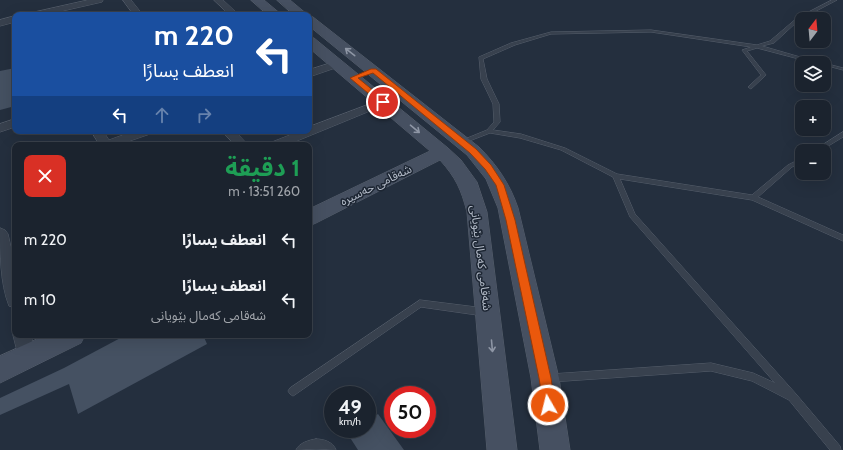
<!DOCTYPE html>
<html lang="ar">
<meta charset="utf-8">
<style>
:root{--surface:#1b232e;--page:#242b36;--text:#f1f3f6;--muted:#a0a4aa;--line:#39404a}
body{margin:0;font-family:Cabin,"Noto Sans Arabic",sans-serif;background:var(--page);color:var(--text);direction:rtl;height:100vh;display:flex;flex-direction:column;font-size:15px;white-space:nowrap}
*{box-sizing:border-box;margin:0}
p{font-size:13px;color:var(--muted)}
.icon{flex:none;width:22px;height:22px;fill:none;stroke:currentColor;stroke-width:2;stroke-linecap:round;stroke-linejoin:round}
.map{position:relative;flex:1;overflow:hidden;direction:ltr}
.sheet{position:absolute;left:12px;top:142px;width:300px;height:196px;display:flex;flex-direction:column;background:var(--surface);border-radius:8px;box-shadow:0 4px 16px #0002,0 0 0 1px var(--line);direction:rtl}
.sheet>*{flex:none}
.top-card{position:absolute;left:12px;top:12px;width:300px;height:122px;border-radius:8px;box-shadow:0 4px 16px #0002,0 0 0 1px var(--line);direction:rtl;background:#1a4fa0;color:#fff;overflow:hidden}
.needle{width:26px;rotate:16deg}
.controls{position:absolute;left:795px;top:12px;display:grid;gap:8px}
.controls a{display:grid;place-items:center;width:36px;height:36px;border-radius:8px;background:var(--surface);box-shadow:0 4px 16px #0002,0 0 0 1px var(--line);font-size:20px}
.speed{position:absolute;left:324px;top:386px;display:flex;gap:8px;font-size:20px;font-weight:700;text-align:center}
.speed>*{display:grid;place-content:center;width:52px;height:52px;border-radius:50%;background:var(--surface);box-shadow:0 4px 16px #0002,0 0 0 1px var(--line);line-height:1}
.speed small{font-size:10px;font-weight:400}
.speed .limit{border:6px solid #d22;background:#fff;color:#111}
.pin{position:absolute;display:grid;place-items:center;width:34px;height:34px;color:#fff;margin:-17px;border:2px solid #fff;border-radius:50%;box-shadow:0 1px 4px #0007}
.me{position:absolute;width:44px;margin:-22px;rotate:352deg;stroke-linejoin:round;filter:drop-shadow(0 0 3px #0008)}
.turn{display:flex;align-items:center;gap:14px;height:84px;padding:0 12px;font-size:18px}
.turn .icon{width:52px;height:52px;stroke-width:2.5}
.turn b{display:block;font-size:28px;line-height:34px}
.lanes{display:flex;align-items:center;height:38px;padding:0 12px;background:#0003;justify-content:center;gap:20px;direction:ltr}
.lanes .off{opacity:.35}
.round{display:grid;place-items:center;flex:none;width:42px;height:42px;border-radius:8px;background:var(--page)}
.head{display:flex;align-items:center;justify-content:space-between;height:68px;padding:0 12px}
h1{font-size:24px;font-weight:700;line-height:30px;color:#1e9e55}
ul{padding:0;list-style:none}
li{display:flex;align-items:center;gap:12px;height:60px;padding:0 12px}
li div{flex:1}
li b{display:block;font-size:15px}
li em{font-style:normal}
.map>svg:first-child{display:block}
.building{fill:#455162}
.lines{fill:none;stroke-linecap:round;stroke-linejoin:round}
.lane-casing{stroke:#565f6c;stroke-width:1}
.street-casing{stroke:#565f6c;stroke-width:1}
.secondary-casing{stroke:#565f6c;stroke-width:1}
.lane{fill:#38414e;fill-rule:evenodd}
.street{fill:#38414e;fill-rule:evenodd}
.secondary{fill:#465061;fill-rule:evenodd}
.oneway{stroke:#8e96a5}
.route{fill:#ea580c;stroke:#983908}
.labels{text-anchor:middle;stroke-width:3;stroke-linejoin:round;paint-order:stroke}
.street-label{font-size:12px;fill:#b4bcc9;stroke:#1d2633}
</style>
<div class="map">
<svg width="843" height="450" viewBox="0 0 843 450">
<rect width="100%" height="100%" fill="#242f3e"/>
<g class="building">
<path d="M 15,68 L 15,106 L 0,110 L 0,71 Z"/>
<path d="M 126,335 L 203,335 L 207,344 L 78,414 L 69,384 L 0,415 L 0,398 L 64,368 Z"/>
<path d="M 378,414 L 404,450 L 358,450 L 349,436 L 358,429 L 367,429 L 367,422 Z"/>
</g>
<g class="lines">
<defs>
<g id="lane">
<path d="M 832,0 L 837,0 L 799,20 L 774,43 L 762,46 L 821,63 L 814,63 L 757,48 L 747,51 L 766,75 L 751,89 L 748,87 L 749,86 L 761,75 L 742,50 L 751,47 L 651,32 L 551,34 L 515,45 L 483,59 L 487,79 L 499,104 L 500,122 L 493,130 L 521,134 L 565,148 L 617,174 L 752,195 L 788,165 L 802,158 L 802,162 L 792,167 L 758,197 L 843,235 L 843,241 L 752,200 L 620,179 L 635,214 L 796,394 L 840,446 L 841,450 L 830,450 L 789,400 L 752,381 L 711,371 L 551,382 L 548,381 L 546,378 L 548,375 L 551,374 L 711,363 L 753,373 L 775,383 L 630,217 L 613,177 L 561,150 L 520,138 L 490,133 L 464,143 L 460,143 L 460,141 L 487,130 L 494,122 L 493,104 L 481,79 L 479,57 L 511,43 L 551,32 L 651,30 L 757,45 L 770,41 L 797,18 Z"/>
<path d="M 822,63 L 824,63 L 843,68 L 843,70 L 824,65 L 824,63 Z"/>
<path d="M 843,132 L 843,137 L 820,151 L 813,151 Z"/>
<path d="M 420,300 L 484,308 L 487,309 L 488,312 L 487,315 L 484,316 L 421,307 L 296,394 L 293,396 L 290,394 L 288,391 L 290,388 Z"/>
<path d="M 316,439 C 324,439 333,442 336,450 L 316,449 L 296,450 C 299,443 309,440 316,439 Z"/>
</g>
<g id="street">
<path d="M 88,0 L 103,0 L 102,2 L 45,15 L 30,15 L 31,13 Z"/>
<path d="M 123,0 L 131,0 L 143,15 L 134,15 Z"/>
<path d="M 214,0 L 223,0 L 239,15 L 230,15 Z"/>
<path d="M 15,16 L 15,22 L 0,26 L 0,20 Z"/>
<path d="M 337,61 L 342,64 L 341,66 L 309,77 L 309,70 Z"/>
<path d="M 383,99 L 387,100 L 389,102 L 387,104 L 287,145 L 270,145 L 272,142 L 300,131 L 309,131 L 309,127 Z"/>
<path d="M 15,119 L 15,127 L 0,132 L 0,124 Z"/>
<path d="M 91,131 L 103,131 L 109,140 L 134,131 L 152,131 L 150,134 L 118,145 L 100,145 Z"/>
<path d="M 222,131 L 235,131 L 248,145 L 235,145 Z"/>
<path d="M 0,228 L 5,230 L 8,234 L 15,265 L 15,308 L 9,306 C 0,283 0,254 0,228 Z"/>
<path d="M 15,330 L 15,335 L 31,335 L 36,357 L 34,363 L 27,366 L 20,363 L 13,335 Z"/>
</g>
<g id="secondary">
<path d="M 251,0 L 264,0 L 282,15 L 268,15 Z"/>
<path d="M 277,0 L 290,0 L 308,15 L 294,15 Z"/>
<path d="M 309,16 L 313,17 L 479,147 C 497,165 510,184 518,208 L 559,378 L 570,450 L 540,450 L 531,378 L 498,208 L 486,179 L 467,155 L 309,26 Z"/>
<path d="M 309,37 L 314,38 L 448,148 L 461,160 L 477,182 L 487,212 L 517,450 L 487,450 L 467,212 C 461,189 456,178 440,160 L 316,223 L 309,226 L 309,209 L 430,151 L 309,48 Z"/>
<path d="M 46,335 L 85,335 L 81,343 L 0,383 L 0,356 Z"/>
</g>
</defs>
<use href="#lane" class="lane-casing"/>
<use href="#street" class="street-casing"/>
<use href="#secondary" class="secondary-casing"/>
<use href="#lane" class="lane"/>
<use href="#street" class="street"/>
<use href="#secondary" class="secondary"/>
</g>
<defs><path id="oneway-shaft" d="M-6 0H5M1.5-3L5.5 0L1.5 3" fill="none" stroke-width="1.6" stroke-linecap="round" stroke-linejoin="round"/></defs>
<g class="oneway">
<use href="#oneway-shaft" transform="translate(350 52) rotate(-142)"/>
<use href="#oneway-shaft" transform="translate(415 129) rotate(40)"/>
<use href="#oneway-shaft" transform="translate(492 346) rotate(85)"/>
</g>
<path class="route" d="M 371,69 L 376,69 L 476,149 L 491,165 L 504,185 L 515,220 L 551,378 L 555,405 L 553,409 L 548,411 L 544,409 L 539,378 L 506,220 L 496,185 L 485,169 L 470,153 L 373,73 L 358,78 L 386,101 L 386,104 L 381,104 L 350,78 Z"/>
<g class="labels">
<g class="street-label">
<text transform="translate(376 185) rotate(-26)" y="4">شەقامی حەسیرە</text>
<text transform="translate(481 258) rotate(83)" y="4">شەقامی کەمال بێویانی</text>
</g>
</g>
</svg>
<div class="controls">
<a><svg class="needle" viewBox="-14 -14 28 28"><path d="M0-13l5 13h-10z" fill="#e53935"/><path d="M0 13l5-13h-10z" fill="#a0a4aa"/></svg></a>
<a><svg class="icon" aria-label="layers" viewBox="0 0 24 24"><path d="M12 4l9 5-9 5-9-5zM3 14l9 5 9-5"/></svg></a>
<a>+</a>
<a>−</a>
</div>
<div class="speed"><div>49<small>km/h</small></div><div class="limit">50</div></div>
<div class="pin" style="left:383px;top:102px;background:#d93025"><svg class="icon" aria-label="arrive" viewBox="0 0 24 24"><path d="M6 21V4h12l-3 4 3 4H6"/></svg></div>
<svg class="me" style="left:548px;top:405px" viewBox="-20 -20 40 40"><circle r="17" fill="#ea580c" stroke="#fff" stroke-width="3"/><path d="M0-11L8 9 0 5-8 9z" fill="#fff"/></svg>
<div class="top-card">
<div class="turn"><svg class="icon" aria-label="left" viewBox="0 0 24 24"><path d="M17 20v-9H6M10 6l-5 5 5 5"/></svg><div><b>220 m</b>انعطف يسارًا</div></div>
<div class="lanes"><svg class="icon" aria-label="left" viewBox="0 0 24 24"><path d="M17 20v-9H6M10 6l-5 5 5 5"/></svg><svg class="icon off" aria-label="ahead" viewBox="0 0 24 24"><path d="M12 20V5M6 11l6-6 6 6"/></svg><svg class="icon off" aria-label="right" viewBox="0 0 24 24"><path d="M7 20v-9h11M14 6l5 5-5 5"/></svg></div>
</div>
<section class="sheet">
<div class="head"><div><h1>1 دقيقة</h1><p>260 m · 13:51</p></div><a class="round" style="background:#d93025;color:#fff"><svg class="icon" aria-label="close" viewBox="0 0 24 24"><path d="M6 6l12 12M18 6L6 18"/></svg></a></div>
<ul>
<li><svg class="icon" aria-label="left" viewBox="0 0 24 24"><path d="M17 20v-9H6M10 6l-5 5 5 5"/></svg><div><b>انعطف يسارًا</b></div><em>220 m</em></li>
<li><svg class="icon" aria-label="left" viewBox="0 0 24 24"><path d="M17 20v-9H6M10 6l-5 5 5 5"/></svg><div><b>انعطف يسارًا</b><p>شەقامی کەمال بێویانی</p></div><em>10 m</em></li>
</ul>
</section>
</div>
